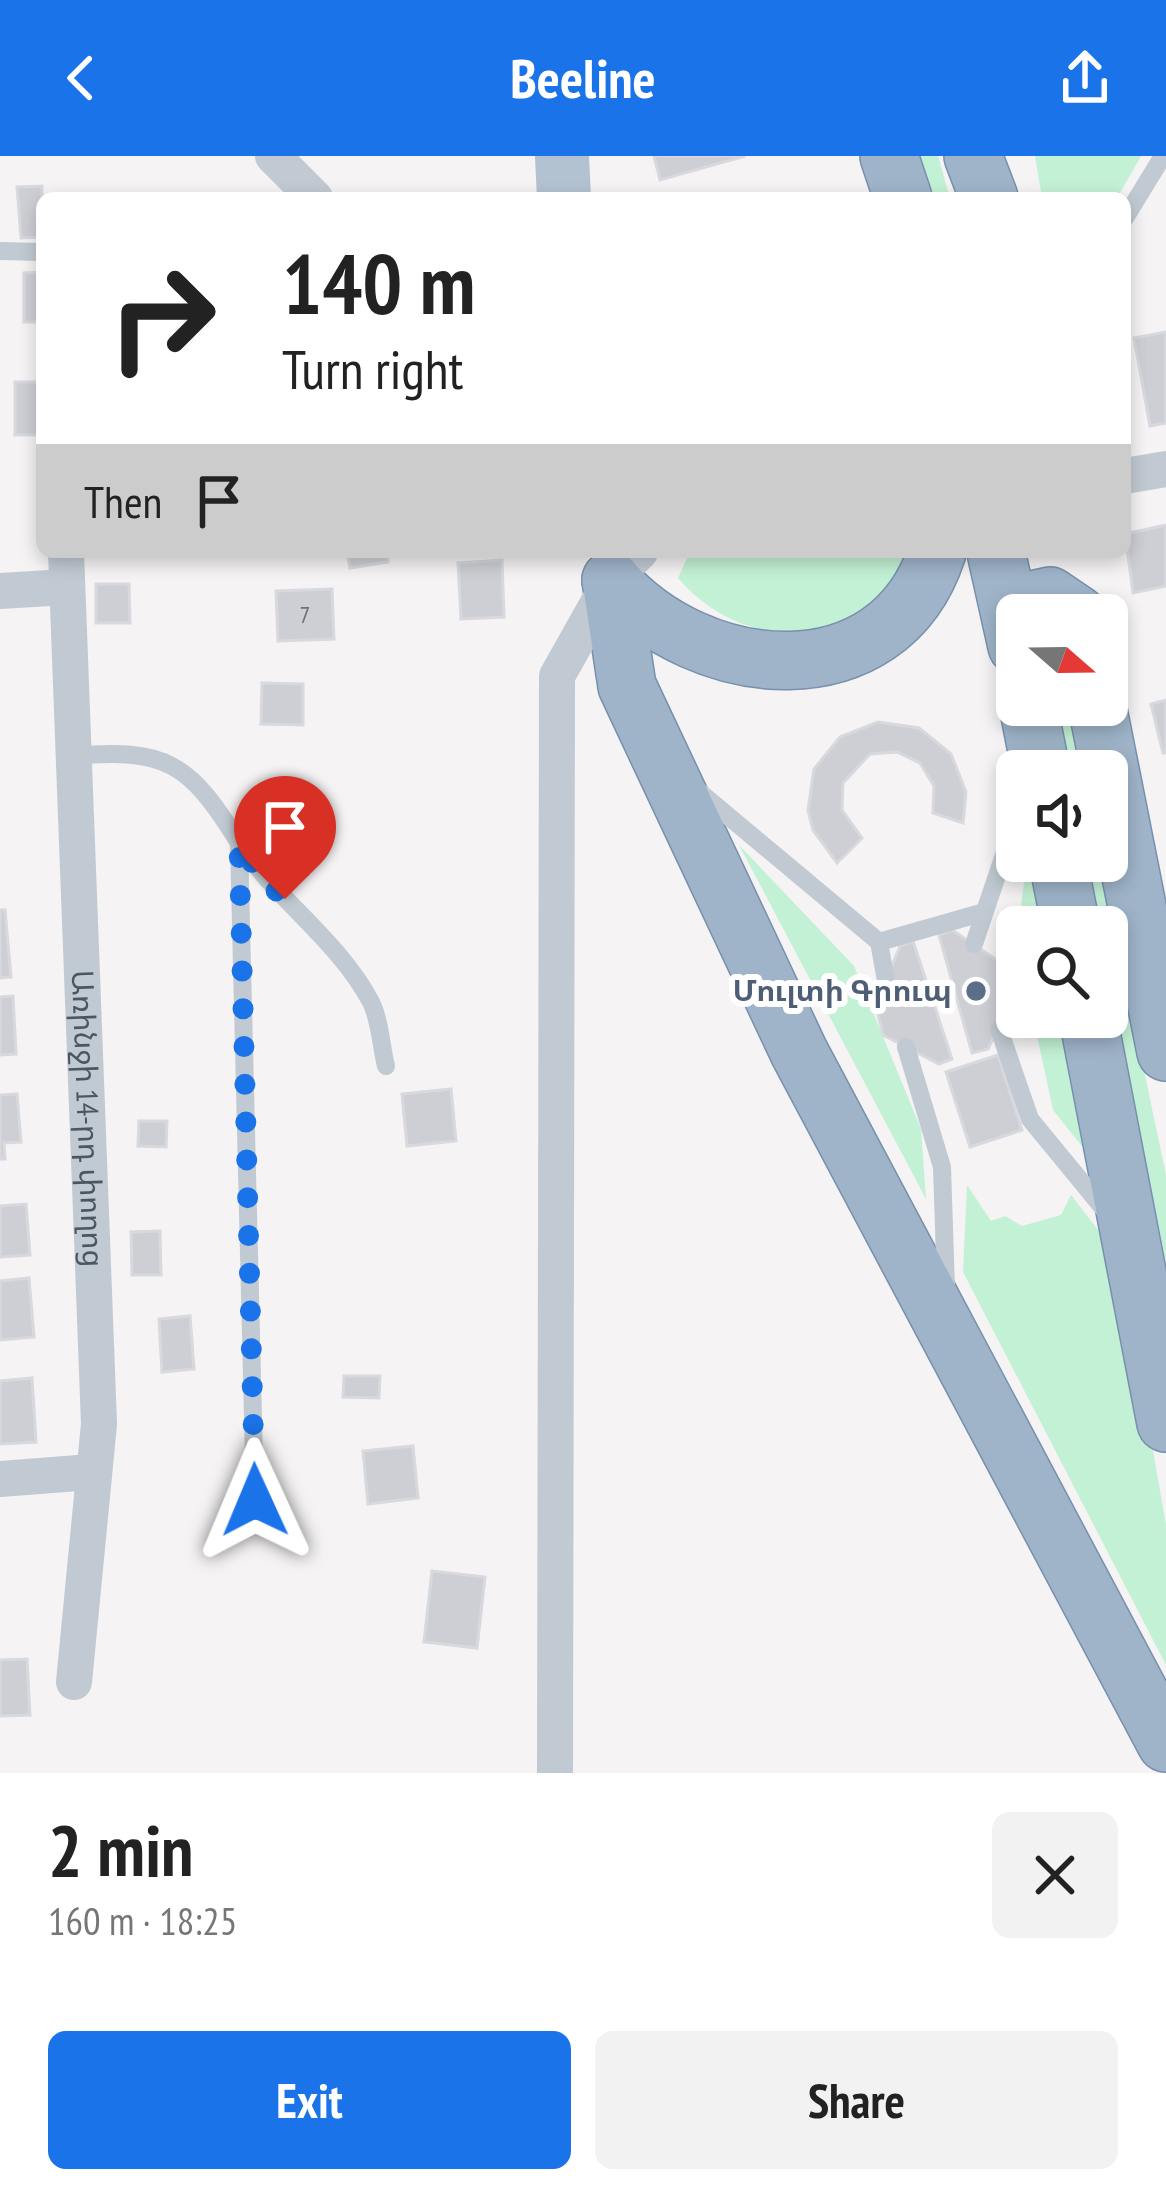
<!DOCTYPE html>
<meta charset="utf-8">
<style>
:root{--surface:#fff;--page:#f2f2f2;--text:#222;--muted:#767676;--accent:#1a73e8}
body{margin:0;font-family:"PT Sans Narrow","Noto Sans Armenian",sans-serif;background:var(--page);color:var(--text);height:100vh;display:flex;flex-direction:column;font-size:45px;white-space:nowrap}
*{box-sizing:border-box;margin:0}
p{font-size:39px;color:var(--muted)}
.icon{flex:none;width:66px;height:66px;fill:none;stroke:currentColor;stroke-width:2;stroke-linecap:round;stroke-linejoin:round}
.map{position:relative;height:1617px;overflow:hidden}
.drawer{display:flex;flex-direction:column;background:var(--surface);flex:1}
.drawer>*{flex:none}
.top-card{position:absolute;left:36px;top:36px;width:1095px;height:366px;border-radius:18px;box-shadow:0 6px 18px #0003;background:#fff;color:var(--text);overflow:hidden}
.needle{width:78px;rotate:110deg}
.buttons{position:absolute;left:996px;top:438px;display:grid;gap:24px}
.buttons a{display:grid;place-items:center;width:132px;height:132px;border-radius:18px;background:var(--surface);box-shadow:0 6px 18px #0003;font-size:60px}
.pin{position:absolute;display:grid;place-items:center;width:102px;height:102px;color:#fff;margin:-123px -51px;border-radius:50% 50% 50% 0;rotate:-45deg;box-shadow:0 0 12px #0007}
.pin .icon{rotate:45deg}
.me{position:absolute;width:132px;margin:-66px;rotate:359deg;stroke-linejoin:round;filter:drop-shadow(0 0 9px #0008)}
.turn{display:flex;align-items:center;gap:42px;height:252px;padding:0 48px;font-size:54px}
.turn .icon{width:156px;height:156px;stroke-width:2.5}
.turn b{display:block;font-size:84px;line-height:102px}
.then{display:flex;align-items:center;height:114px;padding:0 48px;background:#0003;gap:24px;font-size:45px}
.round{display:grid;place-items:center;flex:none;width:126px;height:126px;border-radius:18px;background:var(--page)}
.overview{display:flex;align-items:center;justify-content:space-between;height:204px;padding:0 48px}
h1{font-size:72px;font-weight:800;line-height:90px}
.action{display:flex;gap:24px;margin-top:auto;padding:24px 48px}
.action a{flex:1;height:138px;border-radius:18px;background:var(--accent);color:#fff;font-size:48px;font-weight:800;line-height:138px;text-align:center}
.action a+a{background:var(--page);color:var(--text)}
header{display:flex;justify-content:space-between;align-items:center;height:156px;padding:0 48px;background:var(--accent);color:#fff;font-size:54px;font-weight:800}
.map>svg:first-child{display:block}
.green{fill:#c3f1d5}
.building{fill:#cdcfd5;stroke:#d7d9de;stroke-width:3}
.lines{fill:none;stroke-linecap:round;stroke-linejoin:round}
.trunk-casing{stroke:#7690ad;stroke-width:60}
.service{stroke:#c1cad2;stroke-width:18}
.minor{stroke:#c1cad2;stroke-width:36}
.primary{stroke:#b3c2d1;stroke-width:54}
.trunk{stroke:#9fb4c9;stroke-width:57}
.route{stroke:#1a73e8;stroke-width:21;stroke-dasharray:0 37.8}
.service-dot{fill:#5c6f8a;stroke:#fff;stroke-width:4.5}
.labels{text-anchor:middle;stroke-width:12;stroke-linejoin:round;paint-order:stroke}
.number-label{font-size:24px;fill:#6b747e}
.service-label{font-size:30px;font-weight:bold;fill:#4e5e75;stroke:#fff;text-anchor:end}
.street-label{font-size:30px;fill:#4a5661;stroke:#fff}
</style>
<header><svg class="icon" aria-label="back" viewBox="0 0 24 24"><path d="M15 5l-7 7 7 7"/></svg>Beeline<svg class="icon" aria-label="share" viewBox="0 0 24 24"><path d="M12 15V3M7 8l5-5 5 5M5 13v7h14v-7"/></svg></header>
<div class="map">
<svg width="1166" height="1617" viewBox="0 0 1166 1617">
<rect width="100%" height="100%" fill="#f5f3f3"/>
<g class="green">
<path d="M 918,0 L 938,0 L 950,42 L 931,42 Z"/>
<path d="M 1035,0 L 1141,0 L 1117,42 L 1042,42 Z"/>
<path d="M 690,396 L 916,396 C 865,492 749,504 678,422 Z"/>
<path d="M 1049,549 L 1068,549 L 1081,615 L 1063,615 Z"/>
<path d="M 739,689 L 854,810 L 921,973 L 926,1043 Z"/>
<path d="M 1027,705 L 1041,705 L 1055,771 L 1018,771 Z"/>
<path d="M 1082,705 L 1100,705 L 1166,1019 L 1166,1105 L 1107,824 L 1107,771 L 1096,771 Z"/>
<path d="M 1033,861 L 1074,861 L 1109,1024 L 1053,954 Z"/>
<path d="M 967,1029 L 991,1065 L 1005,1060 L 1022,1070 L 1061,1059 L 1071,1039 L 1119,1101 L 1166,1369 L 1166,1509 L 963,1116 Z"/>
</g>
<g class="building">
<path d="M 654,0 L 745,0 L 660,24 Z"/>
<path d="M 42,30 L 42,81 L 21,82 L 17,31 Z"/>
<path d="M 42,116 L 42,166 L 24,166 L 24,117 Z"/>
<path d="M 1166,176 L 1166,267 L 1150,270 L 1134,182 Z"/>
<rect x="15" y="226" width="27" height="53"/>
<path d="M 1166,369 L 1166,430 L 1133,437 L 1125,378 Z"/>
<path d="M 347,396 L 387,396 L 388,406 L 350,412 Z"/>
<path d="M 502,404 L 504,461 L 461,463 L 458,407 Z"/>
<path d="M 96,428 L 129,428 L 130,467 L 96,467 Z"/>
<path d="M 332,433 L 334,483 L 278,485 L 276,435 Z"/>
<path d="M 262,527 L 303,528 L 303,569 L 261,568 Z"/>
<path d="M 1166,544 L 1166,597 L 1163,597 L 1151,548 Z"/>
<path d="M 878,566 L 919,572 L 951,598 L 966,636 L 963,667 L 933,657 L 934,630 L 920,607 L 897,596 L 870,598 L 843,627 L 842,654 L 862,682 L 837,707 L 813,674 L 808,654 L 814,613 L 840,581 Z"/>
<path d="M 0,754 L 5,754 L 11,821 L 0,822 Z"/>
<path d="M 952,774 L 1012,814 L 1017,833 L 988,893 L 972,897 L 939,779 Z"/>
<path d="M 913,785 L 952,903 L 939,908 L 883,879 L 876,850 L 900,790 Z"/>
<path d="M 13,840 L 16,898 L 0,899 L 0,841 Z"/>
<path d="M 998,899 L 1022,974 L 970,991 L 946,916 Z"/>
<path d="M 451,933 L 456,985 L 407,990 L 402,938 Z"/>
<path d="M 17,938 L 21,986 L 4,987 L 5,1003 L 0,1003 L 0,939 Z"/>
<path d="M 139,965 L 167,965 L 166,991 L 138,990 Z"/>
<path d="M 26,1048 L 30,1099 L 0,1101 L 0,1050 Z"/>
<path d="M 160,1075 L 161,1119 L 132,1119 L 131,1076 Z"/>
<path d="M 29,1122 L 34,1181 L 0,1184 L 0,1125 Z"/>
<path d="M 190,1160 L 194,1213 L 162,1216 L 159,1163 Z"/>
<path d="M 344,1220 L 380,1220 L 379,1242 L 343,1241 Z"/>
<path d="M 32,1222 L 36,1286 L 0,1288 L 0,1225 Z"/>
<path d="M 413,1290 L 418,1342 L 368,1348 L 363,1295 Z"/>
<path d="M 432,1415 L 485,1421 L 477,1492 L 424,1486 Z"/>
<path d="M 27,1503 L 30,1559 L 0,1560 L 0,1504 Z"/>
</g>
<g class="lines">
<defs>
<g id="trunk">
<path d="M 889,0 L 903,42"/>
<path d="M 973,0 L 989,42"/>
<path d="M 996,396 L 1017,490"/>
<path d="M 611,424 L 627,530 L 799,896 L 1166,1587"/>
<path d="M 611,424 C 699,526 888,546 937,396"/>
<path d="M 1018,459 L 1032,444 L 1050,440 L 1078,459"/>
<path d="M 1028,549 L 1041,615"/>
<path d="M 1097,549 L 1166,896"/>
<path d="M 1058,705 L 1071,771"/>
<path d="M 1088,861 L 1166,1267"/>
</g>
</defs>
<use href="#trunk" class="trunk-casing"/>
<g class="service">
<path d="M 1125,62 L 1163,0"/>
<path d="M 0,95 L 42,96"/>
<path d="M 72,600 C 166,592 189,606 239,687 L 255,1344"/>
<path d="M 697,634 L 879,786 L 981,757"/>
<path d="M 239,687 C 277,744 338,784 371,846 C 380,864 381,890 386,910"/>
<path d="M 879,786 L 886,825"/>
<path d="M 974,788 L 1017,660"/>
<path d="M 999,873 L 1030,963 L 1108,1058"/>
<path d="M 906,891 L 942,1011 L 946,1132"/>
</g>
<g class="minor">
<path d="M 273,0 L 315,42"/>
<path d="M 1125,320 L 1166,313"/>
<path id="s1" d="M 66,396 L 99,1268 L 74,1526"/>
<path d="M 0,435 L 66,431"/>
<path d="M 0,1323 L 91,1316"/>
<path d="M 555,1617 L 557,520 L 611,424 L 640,396"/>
</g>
<path class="primary" d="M 562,0 L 564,42"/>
<use href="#trunk" class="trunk"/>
</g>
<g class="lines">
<path class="route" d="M 255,1344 L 239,687 L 263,723 L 285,743"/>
</g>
<circle class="service-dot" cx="976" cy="835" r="12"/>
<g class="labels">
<g class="number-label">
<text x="305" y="467">7</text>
</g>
<g class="service-label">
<text x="952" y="845">Մուլտի Գրուպ</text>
</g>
<g class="street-label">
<text dy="10" stroke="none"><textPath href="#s1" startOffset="567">Առինջի 14-րդ փողոց</textPath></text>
</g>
</g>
</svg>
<div class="buttons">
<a><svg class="needle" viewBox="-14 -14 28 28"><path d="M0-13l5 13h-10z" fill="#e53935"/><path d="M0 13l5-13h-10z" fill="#767676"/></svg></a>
<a><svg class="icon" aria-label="sound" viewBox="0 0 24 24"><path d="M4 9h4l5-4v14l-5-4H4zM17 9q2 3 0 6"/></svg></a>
<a><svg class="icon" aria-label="search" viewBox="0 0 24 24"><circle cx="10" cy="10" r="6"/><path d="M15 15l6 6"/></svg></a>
</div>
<div class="pin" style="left:285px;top:743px;background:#d93025"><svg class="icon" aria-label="arrive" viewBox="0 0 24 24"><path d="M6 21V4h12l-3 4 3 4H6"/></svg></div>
<svg class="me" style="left:255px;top:1344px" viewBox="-20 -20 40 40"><path d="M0-17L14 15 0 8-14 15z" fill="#1a73e8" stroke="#fff" stroke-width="4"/></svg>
<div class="top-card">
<div class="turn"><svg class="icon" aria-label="right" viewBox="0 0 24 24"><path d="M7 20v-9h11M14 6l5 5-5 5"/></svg><div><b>140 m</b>Turn right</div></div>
<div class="then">Then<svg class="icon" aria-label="arrive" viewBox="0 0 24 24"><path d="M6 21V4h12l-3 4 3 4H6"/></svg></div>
</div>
</div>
<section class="drawer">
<div class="overview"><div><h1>2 min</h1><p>160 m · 18:25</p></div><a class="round"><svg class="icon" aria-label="close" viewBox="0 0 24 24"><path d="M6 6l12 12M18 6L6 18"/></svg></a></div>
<div class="action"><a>Exit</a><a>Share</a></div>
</section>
